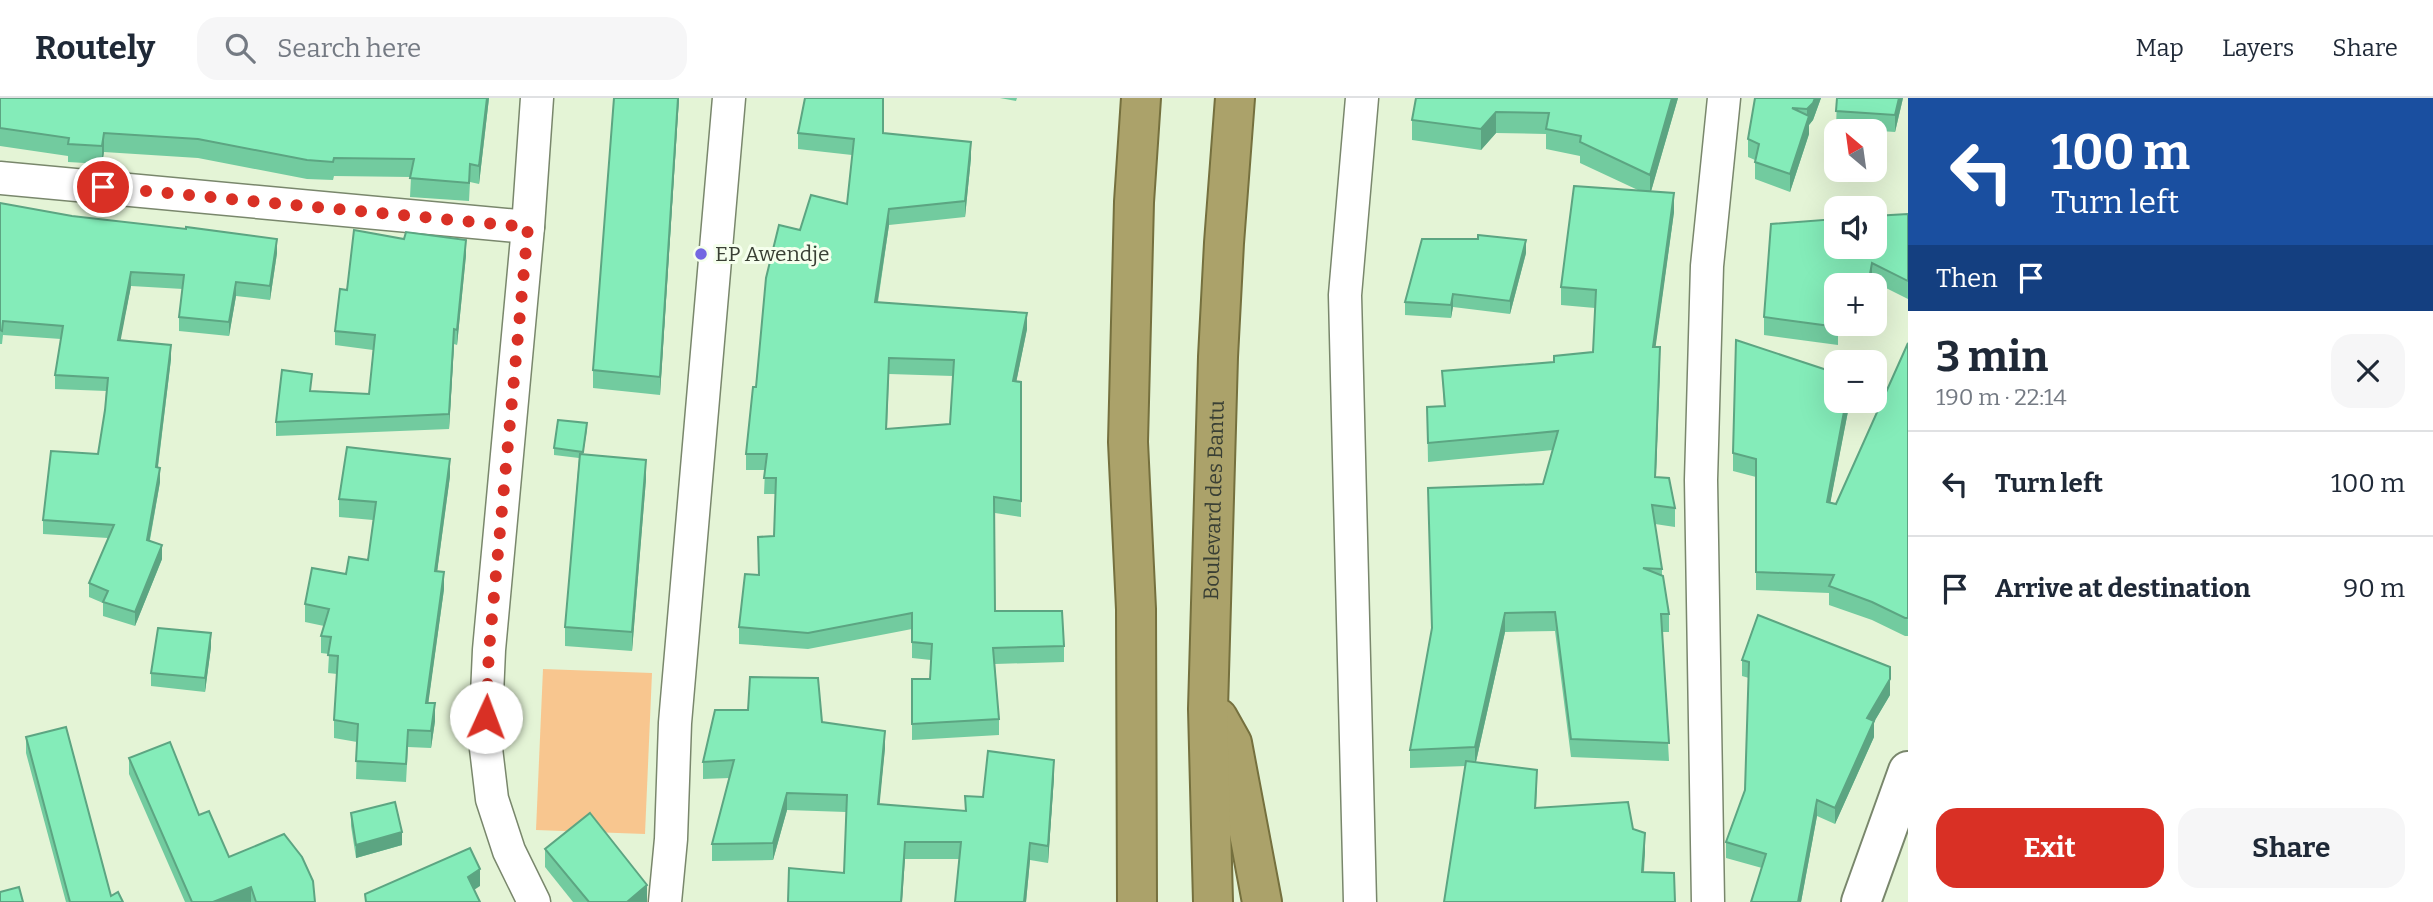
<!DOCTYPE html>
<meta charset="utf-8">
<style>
:root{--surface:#fff;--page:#f6f6f7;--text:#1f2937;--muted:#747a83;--line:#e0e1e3;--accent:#d93025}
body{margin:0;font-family:Bitter,serif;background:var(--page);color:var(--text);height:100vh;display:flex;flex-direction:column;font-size:26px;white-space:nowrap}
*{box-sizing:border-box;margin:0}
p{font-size:23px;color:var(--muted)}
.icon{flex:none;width:38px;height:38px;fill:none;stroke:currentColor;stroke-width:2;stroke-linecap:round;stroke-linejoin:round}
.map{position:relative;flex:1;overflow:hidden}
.sheet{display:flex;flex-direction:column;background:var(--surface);width:525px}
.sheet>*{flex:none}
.top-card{background:#1a4fa0;color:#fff;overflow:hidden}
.needle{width:46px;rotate:331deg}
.fabs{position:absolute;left:1824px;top:21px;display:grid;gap:14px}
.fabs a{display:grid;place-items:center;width:63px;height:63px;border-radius:14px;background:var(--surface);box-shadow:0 7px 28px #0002;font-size:35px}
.pin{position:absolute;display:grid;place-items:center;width:60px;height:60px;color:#fff;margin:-30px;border:4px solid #fff;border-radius:50%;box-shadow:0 2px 7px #0007}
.me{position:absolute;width:77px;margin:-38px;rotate:2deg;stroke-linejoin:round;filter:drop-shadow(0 0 5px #0008)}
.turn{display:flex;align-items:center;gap:24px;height:147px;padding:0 28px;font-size:32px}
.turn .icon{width:91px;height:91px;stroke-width:2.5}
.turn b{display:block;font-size:49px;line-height:60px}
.then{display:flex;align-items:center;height:66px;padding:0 28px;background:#0003;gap:14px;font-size:26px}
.round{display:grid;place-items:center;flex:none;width:74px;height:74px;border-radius:21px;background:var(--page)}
.overview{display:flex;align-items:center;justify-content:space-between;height:119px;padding:0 28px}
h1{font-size:42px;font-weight:700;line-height:52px}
.cta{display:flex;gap:14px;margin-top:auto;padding:14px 28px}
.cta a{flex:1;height:80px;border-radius:21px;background:var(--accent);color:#fff;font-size:28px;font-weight:700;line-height:80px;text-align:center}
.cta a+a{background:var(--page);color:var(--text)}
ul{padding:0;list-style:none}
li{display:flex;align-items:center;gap:21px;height:105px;padding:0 28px;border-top:2px solid var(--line)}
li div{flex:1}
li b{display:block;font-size:26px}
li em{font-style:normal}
header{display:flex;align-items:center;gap:42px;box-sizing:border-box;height:98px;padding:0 35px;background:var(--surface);border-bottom:2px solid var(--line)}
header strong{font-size:33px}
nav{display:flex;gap:38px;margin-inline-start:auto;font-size:24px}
.search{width:490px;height:63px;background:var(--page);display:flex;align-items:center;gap:18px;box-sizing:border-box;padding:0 24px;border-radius:21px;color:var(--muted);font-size:26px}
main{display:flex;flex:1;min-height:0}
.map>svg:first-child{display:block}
.green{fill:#f8c68f}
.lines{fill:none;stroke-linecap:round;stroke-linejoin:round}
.minor-casing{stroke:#79876c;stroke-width:35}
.secondary-casing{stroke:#79876c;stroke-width:42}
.trunk-casing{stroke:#75703e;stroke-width:42}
.minor{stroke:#fff;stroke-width:32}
.secondary{stroke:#fff;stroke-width:38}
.trunk{stroke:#aba26a;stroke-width:38}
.wall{fill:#72cb9f;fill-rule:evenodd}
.shaded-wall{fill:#5ca582}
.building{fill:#84ecb9;stroke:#5ca582;stroke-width:2;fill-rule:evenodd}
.route{stroke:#d93025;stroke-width:12;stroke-dasharray:0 21.6}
.poi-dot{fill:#7467e2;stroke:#f5ffed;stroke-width:2.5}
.labels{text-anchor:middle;stroke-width:6;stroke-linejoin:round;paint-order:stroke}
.poi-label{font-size:21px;fill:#393f34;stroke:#f5ffed;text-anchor:start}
.street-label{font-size:21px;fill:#393f34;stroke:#f5ffed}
</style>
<header>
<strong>Routely</strong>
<div class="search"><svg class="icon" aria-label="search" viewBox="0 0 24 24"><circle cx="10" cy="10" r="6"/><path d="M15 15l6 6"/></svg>Search here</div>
<nav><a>Map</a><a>Layers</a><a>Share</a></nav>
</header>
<main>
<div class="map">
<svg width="1908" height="804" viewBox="0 0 1908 804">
<rect width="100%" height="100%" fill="#e4f4d6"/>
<path class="green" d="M 543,571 L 652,575 L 645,736 L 536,732 Z"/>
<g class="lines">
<defs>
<g id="minor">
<path d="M 0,80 L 528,129"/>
<path d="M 534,804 L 509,753 L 492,701 L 485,642 L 489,552 L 528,129 L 537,0"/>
<path d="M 665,804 L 671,741 L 675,625 L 729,0"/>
<path d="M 1360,804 L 1345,197 L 1362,0"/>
<path d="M 1708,804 L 1701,382 L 1707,168 L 1724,0"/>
</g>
<path id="secondary" d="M 1861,804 L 1908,673"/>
<g id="trunk">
<path d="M 1218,620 L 1232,645 L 1262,804"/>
<path d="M 1137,804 L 1136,511 L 1128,344 L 1134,104 L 1141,0"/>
<path id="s1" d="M 1213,804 L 1208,611 L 1218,259 L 1224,145 L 1235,0"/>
</g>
</defs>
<use href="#minor" class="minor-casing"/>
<use href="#secondary" class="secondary-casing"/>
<use href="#trunk" class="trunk-casing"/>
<use href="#minor" class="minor"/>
<use href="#secondary" class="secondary"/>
<use href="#trunk" class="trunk"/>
</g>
<g class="wall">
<path d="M 0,0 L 489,0 L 479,86 L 470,84 L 469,103 L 410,99 L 411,79 L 334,78 L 333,82 L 307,81 L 198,60 L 104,54 L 102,66 L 68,64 L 68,58 L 0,48 Z"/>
<path d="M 679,0 L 660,297 L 593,290 L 593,272 Z"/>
<path d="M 1000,0 L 1017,0 L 1016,3 Z"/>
<path d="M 1678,0 L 1651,93 L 1674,114 L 1655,249 L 1660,267 L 1656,379 L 1675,410 L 1675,429 L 1655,426 L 1662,471 L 1662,477 L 1669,516 L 1669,534 L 1662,534 L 1669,663 L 1571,659 L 1555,533 L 1505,534 L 1476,664 L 1537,690 L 1536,710 L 1633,731 L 1645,753 L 1644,774 L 1675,804 L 1466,668 L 1410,670 L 1410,652 L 1432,533 L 1428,390 L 1543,386 L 1553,352 L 1428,364 L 1427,309 L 1444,308 L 1442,273 L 1554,264 L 1593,254 L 1595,210 L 1561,207 L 1561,189 L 1640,93 L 1580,65 L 1580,58 L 1546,51 L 1546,36 L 1496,35 L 1481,52 L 1412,42 L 1412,22 Z"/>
<path d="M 1755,0 L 1821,0 L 1813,22 L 1809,27 L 1809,36 L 1790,94 L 1755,81 L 1755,62 L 1748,59 L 1748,41 Z"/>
<path d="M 1837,0 L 1903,0 L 1895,34 L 1836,30 Z"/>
<path d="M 798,35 L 883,35 L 971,60 L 965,119 L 889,127 L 878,204 L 1027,231 L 1016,284 L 1021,284 L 1021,419 L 995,415 L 995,513 L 1064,548 L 1064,564 L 995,566 L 999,621 L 999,637 L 912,642 L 912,581 L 930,581 L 931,562 L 912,560 L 912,531 L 808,551 L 739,546 L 739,529 L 774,438 L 776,396 L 764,396 L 765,372 L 746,372 L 746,356 L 756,289 L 800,132 L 847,106 L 852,57 L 798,51 ZM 889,276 L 953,278 L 950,326 L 887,331 Z"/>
<path d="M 0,105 L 277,155 L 270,202 L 236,198 L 229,238 L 179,233 L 179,219 L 183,191 L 131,188 L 120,242 L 171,261 L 158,369 L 160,384 L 150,442 L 162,461 L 135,528 L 103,518 L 103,505 L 89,499 L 89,485 L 108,440 L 43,436 L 43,422 L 98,356 L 105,312 L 106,293 L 55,291 L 55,277 L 61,241 L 3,237 L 2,246 L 0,246 Z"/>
<path d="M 1908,116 L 1908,201 L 1872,183 L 1836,187 L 1836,226 L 1864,226 L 1862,238 L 1838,232 L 1838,247 L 1764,237 L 1764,219 Z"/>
<path d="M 1526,155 L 1510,216 L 1453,209 L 1451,220 L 1405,217 L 1405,204 Z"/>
<path d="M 466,157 L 457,247 L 454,246 L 449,331 L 276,338 L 276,324 L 311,293 L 369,296 L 373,252 L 335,247 L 335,233 L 347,192 Z"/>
<path d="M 1908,245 L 1908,538 L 1905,538 L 1872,522 L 1829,507 L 1829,495 L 1756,492 L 1756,379 L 1733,373 L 1733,355 L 1836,303 L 1850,303 L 1830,405 L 1836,406 Z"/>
<path d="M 587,332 L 583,356 L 646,381 L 632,553 L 565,548 L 565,529 L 579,360 L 554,357 L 554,350 Z"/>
<path d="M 450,378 L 437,473 L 444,491 L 428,605 L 435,623 L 431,650 L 408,649 L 406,684 L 356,681 L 357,644 L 334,640 L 334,622 L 337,576 L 328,575 L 329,556 L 321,555 L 321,538 L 324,528 L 305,524 L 305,506 L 346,476 L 368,462 L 373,422 L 339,419 L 339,401 Z"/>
<path d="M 211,549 L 205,594 L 151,588 L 151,575 Z"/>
<path d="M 1742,562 L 1890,597 L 1874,624 L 1874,639 L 1835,726 L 1817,718 L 1801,804 L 1751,804 L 1762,770 L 1726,760 L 1726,744 L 1745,692 L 1749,580 L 1742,578 Z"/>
<path d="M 822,624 L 885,650 L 879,706 L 965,713 L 965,698 L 983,699 L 1054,679 L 1048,765 L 1030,762 L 1026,804 L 955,804 L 959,761 L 905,761 L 844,775 L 846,714 L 787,712 L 773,762 L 712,763 L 712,746 L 730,680 L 703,681 L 703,664 Z"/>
<path d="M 26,639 L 111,798 L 123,804 L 66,804 L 26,655 Z"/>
<path d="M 129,660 L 199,717 L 229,759 L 315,804 L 185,804 L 129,676 Z"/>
<path d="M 351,715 L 402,747 L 356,760 L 351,728 Z"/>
<path d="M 545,751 L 647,804 L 573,804 L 545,769 Z"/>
</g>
<g class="shaded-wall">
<path d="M 487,0 L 489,0 L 479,86 L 479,68 Z"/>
<path d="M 678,0 L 679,0 L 660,297 L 660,279 Z"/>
<path d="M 1672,0 L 1678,0 L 1650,97 L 1650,77 Z"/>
<path d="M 1815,0 L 1821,0 L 1813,22 L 1809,27 L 1809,36 L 1790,94 L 1790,76 L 1807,23 L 1807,11 Z"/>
<path d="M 1899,0 L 1903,0 L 1895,34 L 1895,17 Z"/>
<path d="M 1496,14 L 1496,35 L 1481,52 L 1481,31 Z"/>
<path d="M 104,35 L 104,54 L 102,66 L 102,48 Z"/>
<path d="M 971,44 L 971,60 L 965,119 L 965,103 Z"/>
<path d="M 1674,95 L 1674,114 L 1653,268 L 1653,249 Z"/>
<path d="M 889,111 L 889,127 L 875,220 L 875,204 Z"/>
<path d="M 277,141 L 277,155 L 270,202 L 270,188 Z"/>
<path d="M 466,142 L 466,157 L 457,247 L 457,232 Z"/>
<path d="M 1526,142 L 1526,155 L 1510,216 L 1510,203 Z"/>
<path d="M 1872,165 L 1872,187 L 1868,187 Z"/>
<path d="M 131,174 L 131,188 L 118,256 L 118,242 Z"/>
<path d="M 236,184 L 236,198 L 229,238 L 229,224 Z"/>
<path d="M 1453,196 L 1453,209 L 1451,220 L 1451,207 Z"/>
<path d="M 1027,215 L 1027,231 L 1013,300 L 1013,283 Z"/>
<path d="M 454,231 L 454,246 L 449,331 L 449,316 Z"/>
<path d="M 171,247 L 171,261 L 156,383 L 156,369 Z"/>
<path d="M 1660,249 L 1660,267 L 1655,398 L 1655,379 Z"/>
<path d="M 1846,303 L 1850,303 L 1827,422 L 1827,404 Z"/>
<path d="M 450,361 L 450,378 L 435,490 L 435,473 Z"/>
<path d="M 646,362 L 646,381 L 632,553 L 632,534 Z"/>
<path d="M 160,370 L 160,384 L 147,456 L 147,442 Z"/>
<path d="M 162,447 L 162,461 L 135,528 L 135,514 Z"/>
<path d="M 444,474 L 444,491 L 426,622 L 426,605 Z"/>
<path d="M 1505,515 L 1505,534 L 1475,668 L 1475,649 Z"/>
<path d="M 211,535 L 211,549 L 205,594 L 205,580 Z"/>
<path d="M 1890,581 L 1890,597 L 1874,624 L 1874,639 L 1835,726 L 1835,710 L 1867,620 Z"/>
<path d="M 435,605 L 435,623 L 431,650 L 431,633 Z"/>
<path d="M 885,633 L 885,650 L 878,723 L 878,706 Z"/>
<path d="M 1054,662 L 1054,679 L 1048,765 L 1048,748 Z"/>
<path d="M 787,695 L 787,712 L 773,762 L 773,745 Z"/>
<path d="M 1817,702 L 1817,718 L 1801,804 L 1798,804 Z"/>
<path d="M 402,734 L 402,747 L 356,760 L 356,747 Z"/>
<path d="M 1645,735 L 1645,753 L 1642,792 L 1642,774 Z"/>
<path d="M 905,744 L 905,761 L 902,804 L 901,804 Z"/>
<path d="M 1030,745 L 1030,762 L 1026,804 L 1024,804 Z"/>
<path d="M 480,771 L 480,788 L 468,796 L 468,779 Z"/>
<path d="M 647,787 L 647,804 L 627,804 Z"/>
<path d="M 251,789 L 251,804 L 213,804 Z"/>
</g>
<g class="building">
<path d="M 0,0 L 487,0 L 479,68 L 470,66 L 469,85 L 410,80 L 414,61 L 334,60 L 333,64 L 307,62 L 198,41 L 104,35 L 102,48 L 68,46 L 69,40 L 0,30 Z"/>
<path d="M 614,0 L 678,0 L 660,279 L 593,272 Z"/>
<path d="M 805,0 L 883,0 L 883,35 L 971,44 L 965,103 L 889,111 L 875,204 L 1027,215 L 1013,283 L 1021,284 L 1021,403 L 994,399 L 995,513 L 1062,513 L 1064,548 L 993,550 L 999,621 L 912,626 L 912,581 L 930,581 L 932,546 L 912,544 L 912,515 L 808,535 L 739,529 L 745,476 L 759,477 L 758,439 L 774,438 L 776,380 L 764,380 L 767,356 L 746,356 L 753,289 L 756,289 L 766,180 L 779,127 L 800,132 L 811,97 L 847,106 L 854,41 L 798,35 ZM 889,260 L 954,262 L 950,326 L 886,331 Z"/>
<path d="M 1416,0 L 1672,0 L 1650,77 L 1580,44 L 1581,38 L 1546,31 L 1549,15 L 1496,14 L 1481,31 L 1412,22 Z"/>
<path d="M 1755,0 L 1815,0 L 1813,5 L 1807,11 L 1792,10 L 1809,18 L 1790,76 L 1755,64 L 1759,46 L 1748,41 Z"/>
<path d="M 1837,0 L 1899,0 L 1895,17 L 1836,13 Z"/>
<path d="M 1574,88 L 1674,95 L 1653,249 L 1660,249 L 1655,379 L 1669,380 L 1675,410 L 1652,407 L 1662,471 L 1643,470 L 1663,478 L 1669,516 L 1661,516 L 1669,645 L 1571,641 L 1555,514 L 1505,515 L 1475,649 L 1410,652 L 1432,530 L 1428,390 L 1543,386 L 1558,333 L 1428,345 L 1427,309 L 1445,308 L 1442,273 L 1554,264 L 1554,258 L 1593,254 L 1596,192 L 1561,189 Z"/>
<path d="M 0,105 L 72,118 L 186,131 L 186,129 L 277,141 L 270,188 L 236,184 L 229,224 L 179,219 L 184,177 L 131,174 L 118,242 L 171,247 L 156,369 L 160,370 L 147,442 L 162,447 L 135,514 L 103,504 L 108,493 L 89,485 L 114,427 L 43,422 L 51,353 L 98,356 L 105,312 L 108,280 L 55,277 L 63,228 L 3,223 L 2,233 L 0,232 Z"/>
<path d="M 1908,116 L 1908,183 L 1872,165 L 1868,187 L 1836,187 L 1836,226 L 1838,226 L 1838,229 L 1764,219 L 1771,126 L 1836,121 L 1836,149 L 1874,149 L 1874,118 Z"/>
<path d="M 354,132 L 404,141 L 406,134 L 466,142 L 457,232 L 454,231 L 449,316 L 276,324 L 282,272 L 312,276 L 310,293 L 369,296 L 375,237 L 335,233 L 340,191 L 347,192 Z"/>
<path d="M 1478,137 L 1526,142 L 1510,203 L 1453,196 L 1451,207 L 1405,204 L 1422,141 L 1478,141 Z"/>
<path d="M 1736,242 L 1836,275 L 1836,303 L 1846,303 L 1827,404 L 1836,406 L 1908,245 L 1908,520 L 1905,520 L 1872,504 L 1829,488 L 1834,477 L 1756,474 L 1756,361 L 1733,355 Z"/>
<path d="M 558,322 L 587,325 L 583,354 L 554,350 Z"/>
<path d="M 347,349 L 450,361 L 435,473 L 444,474 L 426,605 L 435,605 L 431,633 L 408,632 L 406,666 L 356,663 L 358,626 L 334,622 L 338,558 L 328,557 L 331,539 L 321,538 L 329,511 L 305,506 L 312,470 L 346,476 L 349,459 L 368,462 L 376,404 L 339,401 Z"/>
<path d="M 580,356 L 646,362 L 632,534 L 565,529 Z"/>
<path d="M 1758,517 L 1890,569 L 1890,581 L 1867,620 L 1874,623 L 1835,710 L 1817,702 L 1798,804 L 1751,804 L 1766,756 L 1726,744 L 1745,692 L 1749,564 L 1742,562 Z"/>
<path d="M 158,530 L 211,535 L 205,580 L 151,575 Z"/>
<path d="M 750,579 L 818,580 L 822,624 L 885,633 L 878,706 L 966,713 L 965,698 L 983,699 L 988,653 L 1054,662 L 1048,748 L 1030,745 L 1024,804 L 955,804 L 961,744 L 905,744 L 901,804 L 788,804 L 789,770 L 844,775 L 847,697 L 787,695 L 773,745 L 712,746 L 734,662 L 703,664 L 715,612 L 748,612 Z"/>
<path d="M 66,629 L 111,798 L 118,794 L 123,804 L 70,804 L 26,639 Z"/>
<path d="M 170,644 L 199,717 L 209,713 L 229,759 L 284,736 L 302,759 L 313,783 L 315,804 L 256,804 L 251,789 L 213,804 L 192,804 L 129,660 Z"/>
<path d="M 1466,663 L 1537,672 L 1535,710 L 1628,704 L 1633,731 L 1645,735 L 1642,774 L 1674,775 L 1675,804 L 1444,804 Z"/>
<path d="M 395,704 L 402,734 L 356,747 L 351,715 Z"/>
<path d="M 590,715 L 647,787 L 627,804 L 589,804 L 545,751 Z"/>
<path d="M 470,750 L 480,771 L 468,779 L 480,804 L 366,804 L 365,796 Z"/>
<path d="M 19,789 L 23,804 L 0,804 L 0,794 Z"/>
</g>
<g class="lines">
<path class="route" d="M 103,89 L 528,129 L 489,552 L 486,619"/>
</g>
<circle class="poi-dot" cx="701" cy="156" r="7"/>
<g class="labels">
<g class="poi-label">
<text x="715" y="163">EP Awendje</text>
</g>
<g class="street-label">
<text dy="7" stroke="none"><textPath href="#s1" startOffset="402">Boulevard des Bantu</textPath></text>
</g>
</g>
</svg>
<div class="fabs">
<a><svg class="needle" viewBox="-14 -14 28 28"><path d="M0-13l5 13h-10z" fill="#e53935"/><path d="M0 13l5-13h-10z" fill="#747a83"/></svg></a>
<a><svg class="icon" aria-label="sound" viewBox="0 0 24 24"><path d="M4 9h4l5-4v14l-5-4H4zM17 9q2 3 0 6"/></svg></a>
<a>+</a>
<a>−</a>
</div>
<div class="pin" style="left:103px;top:89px;background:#d93025"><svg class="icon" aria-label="arrive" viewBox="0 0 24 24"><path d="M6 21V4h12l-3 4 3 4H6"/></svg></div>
<svg class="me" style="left:486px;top:619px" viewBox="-20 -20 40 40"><circle r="19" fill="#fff"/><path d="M0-13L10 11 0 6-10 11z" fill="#d93025"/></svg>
</div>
<section class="sheet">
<div class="top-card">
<div class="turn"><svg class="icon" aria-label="left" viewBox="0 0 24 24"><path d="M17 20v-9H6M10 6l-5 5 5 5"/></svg><div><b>100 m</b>Turn left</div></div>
<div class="then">Then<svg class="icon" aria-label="arrive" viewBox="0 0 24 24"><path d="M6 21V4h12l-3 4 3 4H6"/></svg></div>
</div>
<div class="overview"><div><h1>3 min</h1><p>190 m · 22:14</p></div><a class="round"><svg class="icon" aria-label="close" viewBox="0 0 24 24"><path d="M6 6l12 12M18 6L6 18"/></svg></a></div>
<ul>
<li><svg class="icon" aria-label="left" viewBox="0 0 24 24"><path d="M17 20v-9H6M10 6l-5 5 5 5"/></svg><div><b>Turn left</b></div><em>100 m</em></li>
<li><svg class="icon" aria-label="arrive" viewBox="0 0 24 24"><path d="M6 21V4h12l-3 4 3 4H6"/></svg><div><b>Arrive at destination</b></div><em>90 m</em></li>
</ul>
<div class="cta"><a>Exit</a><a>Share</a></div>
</section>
</main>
